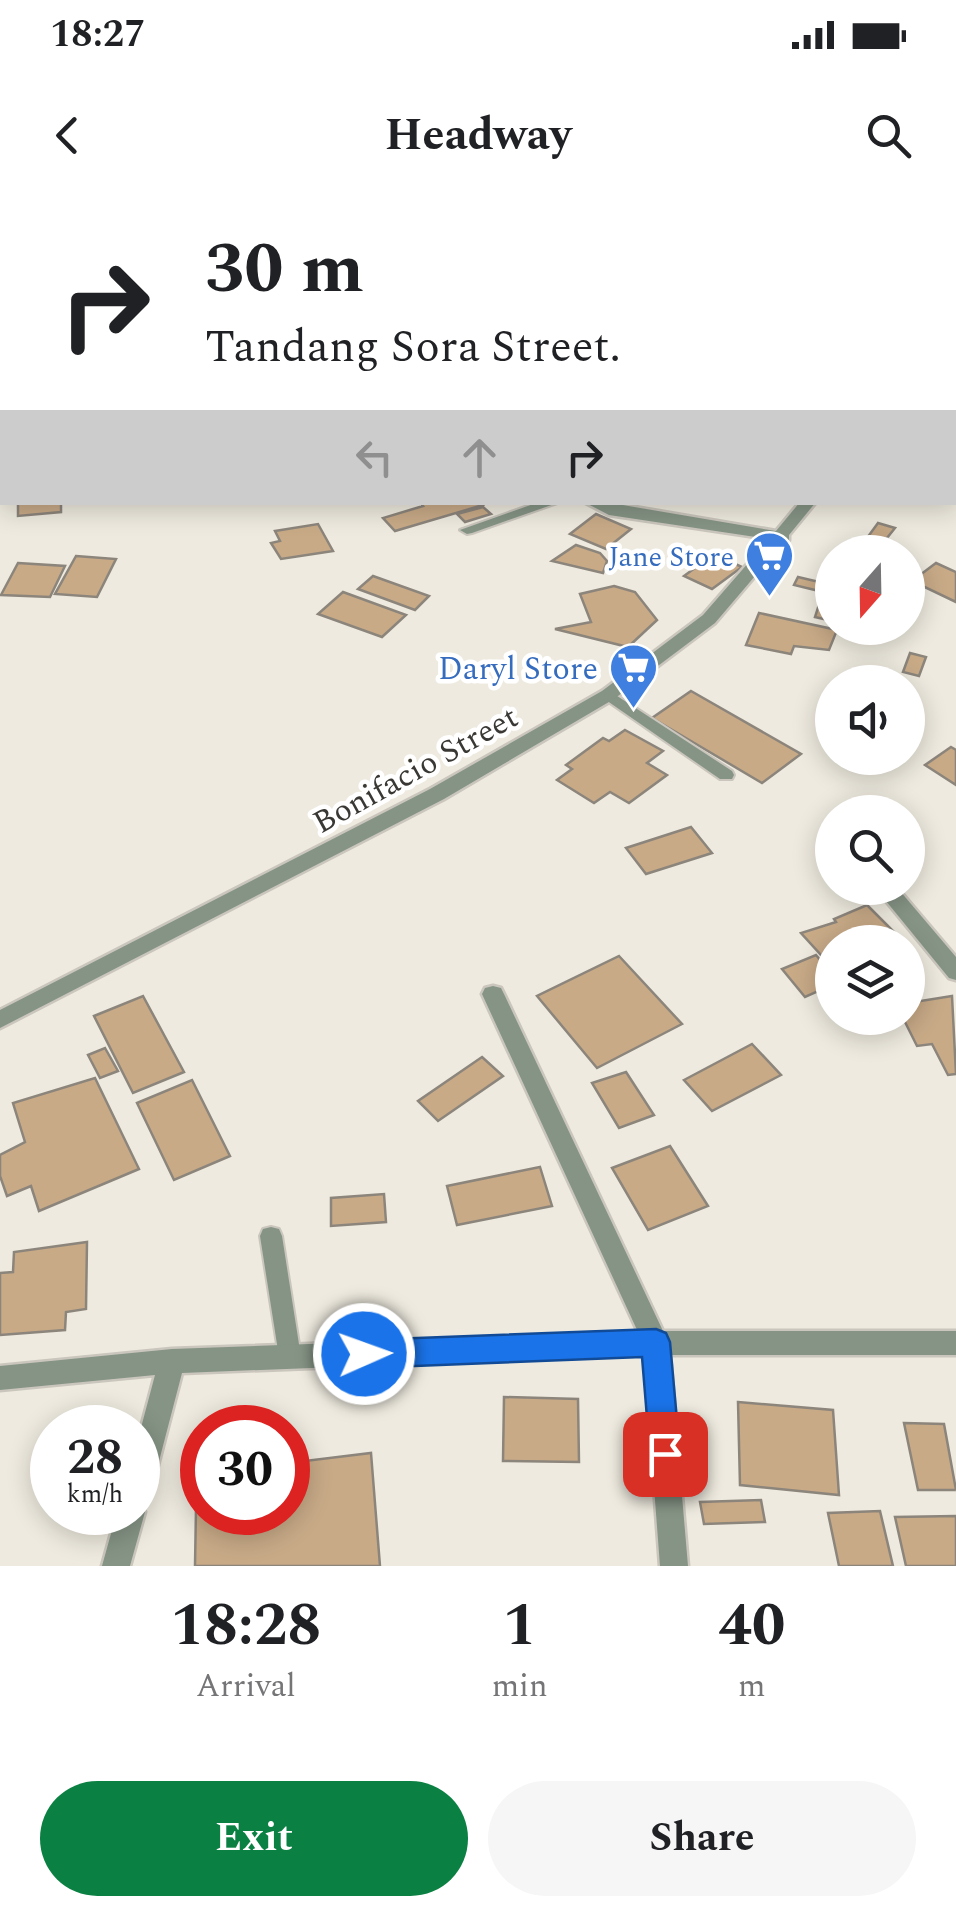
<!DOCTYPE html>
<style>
:root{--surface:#fff;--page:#f6f6f6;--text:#202124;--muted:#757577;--accent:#0b8043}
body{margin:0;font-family:Spectral,serif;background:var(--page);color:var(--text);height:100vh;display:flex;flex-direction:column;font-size:38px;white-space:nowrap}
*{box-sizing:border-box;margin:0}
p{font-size:32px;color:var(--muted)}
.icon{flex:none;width:55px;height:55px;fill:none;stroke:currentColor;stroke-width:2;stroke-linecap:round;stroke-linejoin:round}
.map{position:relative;height:1366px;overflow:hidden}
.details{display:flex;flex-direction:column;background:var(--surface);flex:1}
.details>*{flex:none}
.banner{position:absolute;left:0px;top:0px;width:958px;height:305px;box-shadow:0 5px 25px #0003;background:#fff;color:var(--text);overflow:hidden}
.needle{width:65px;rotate:200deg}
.controls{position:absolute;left:815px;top:335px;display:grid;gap:20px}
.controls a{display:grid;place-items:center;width:110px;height:110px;border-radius:50%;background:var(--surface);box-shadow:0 5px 25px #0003;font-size:50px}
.speed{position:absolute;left:30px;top:1205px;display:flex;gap:20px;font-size:50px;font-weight:700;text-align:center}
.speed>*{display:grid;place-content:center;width:130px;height:130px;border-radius:50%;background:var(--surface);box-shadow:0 5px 25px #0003;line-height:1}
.speed small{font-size:25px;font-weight:400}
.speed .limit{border:15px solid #d22;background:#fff;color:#111}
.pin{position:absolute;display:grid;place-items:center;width:85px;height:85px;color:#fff;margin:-42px;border-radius:20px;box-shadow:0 5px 15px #0006}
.me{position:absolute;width:110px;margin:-55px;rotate:88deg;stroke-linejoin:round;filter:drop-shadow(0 0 8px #0008)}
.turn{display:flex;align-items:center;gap:35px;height:210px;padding:0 40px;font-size:45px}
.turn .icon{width:130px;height:130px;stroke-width:2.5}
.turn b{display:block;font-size:70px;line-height:85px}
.lanes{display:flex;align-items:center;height:95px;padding:0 40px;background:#0003;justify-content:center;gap:50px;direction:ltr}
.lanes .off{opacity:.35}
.eta{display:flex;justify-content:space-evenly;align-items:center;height:170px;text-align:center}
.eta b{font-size:60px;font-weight:700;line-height:70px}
.button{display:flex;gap:20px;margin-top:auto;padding:20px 40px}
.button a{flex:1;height:115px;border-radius:60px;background:var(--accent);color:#fff;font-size:40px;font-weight:700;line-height:115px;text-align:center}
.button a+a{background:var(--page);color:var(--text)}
.status{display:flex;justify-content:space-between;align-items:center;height:70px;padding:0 50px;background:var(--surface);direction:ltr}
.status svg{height:28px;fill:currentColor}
header{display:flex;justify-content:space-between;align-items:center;height:130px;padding:0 40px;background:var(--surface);font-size:45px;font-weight:700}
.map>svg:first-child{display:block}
.building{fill:#c8aa87;stroke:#8c857c;stroke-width:2.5}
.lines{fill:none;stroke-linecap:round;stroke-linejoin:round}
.lane-casing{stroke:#cac6bd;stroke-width:4}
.street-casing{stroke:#cac6bd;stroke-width:5}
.lane{fill:#859485;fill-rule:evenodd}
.street{fill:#859485;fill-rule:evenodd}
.route{fill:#1a73e8;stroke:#114b97;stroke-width:2.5}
.labels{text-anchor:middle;stroke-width:9;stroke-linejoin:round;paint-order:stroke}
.far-shop-label{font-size:28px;fill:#366cbe;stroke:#fff;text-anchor:end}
.shop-label{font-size:32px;fill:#366cbe;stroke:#fff;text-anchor:end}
.street-label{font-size:32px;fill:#3a3834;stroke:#fff}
</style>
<div class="status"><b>18:27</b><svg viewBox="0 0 49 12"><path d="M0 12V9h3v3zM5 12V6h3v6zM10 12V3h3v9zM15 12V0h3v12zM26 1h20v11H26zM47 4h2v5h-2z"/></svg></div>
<header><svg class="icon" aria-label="back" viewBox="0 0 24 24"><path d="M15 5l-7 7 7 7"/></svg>Headway<svg class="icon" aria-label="search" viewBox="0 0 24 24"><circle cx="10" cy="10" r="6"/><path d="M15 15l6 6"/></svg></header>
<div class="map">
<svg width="956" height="1366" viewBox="0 0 956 1366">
<rect width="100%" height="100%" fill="#eeeadf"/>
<g class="building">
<path d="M 18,302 L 61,302 L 61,312 L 18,316 Z"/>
<path d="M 420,302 L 481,302 L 483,305 L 395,331 L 383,318 L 423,306 Z"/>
<path d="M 483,307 L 491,314 L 465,322 L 457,314 Z"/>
<path d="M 596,314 L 631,329 L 606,349 L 570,334 Z"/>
<path d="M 878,323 L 895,328 L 883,343 L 867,338 Z"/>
<path d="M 318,324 L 333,351 L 281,359 L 271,343 L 280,341 L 275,331 Z"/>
<path d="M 576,345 L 600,353 L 607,361 L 603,373 L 552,361 Z"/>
<path d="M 714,354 L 742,367 L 712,389 L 684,376 Z"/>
<path d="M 76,356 L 116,359 L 97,397 L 55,394 Z"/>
<path d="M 18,363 L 65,366 L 50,397 L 1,395 Z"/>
<path d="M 936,363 L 956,372 L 956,402 L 912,381 Z"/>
<path d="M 373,376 L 429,396 L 415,410 L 358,389 Z"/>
<path d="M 798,377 L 832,385 L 832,421 L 815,417 L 823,392 L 794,385 Z"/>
<path d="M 614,386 L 635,392 L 657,420 L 628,447 L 555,429 L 591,422 L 580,394 Z"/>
<path d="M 343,392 L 406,415 L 382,437 L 318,414 Z"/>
<path d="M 759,413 L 837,430 L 829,450 L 794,446 L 791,454 L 746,445 Z"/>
<path d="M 910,453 L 926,457 L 919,476 L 903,472 Z"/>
<path d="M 691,491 L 801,554 L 762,583 L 652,518 Z"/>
<path d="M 625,530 L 663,551 L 647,563 L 667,575 L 629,603 L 610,592 L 594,603 L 557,580 L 572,569 L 566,565 L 603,538 L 609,541 Z"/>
<path d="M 951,547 L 956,550 L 956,585 L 925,565 Z"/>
<path d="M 691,627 L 712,653 L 646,674 L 626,648 Z"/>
<path d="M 867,705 L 904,742 L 832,742 L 832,767 L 801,733 L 836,722 L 834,719 Z"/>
<path d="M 816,755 L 832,774 L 832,785 L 805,797 L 782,769 Z"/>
<path d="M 619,756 L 682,824 L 597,868 L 537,796 Z"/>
<path d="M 143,796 L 184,872 L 133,893 L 94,816 Z"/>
<path d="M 952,796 L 956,874 L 948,875 L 932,844 L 917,846 L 903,818 L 908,818 L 908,803 Z"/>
<path d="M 752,844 L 781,875 L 712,911 L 684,880 Z"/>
<path d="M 105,848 L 118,871 L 100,878 L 88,855 Z"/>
<path d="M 482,857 L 503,876 L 438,921 L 418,901 Z"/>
<path d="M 626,872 L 654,915 L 619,928 L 592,883 Z"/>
<path d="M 95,878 L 139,969 L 39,1011 L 31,986 L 7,996 L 0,976 L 0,955 L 25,942 L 13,903 Z"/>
<path d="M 192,880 L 230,956 L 174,980 L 137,903 Z"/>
<path d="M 670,946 L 708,1006 L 648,1030 L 612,968 Z"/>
<path d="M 540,967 L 552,1006 L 457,1025 L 447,986 Z"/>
<path d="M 384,994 L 386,1022 L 331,1026 L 331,998 Z"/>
<path d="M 87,1042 L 86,1109 L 66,1112 L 65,1130 L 0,1135 L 0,1073 L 13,1072 L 14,1052 Z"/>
<path d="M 504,1197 L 578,1199 L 579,1262 L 503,1261 Z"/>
<path d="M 738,1202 L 833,1210 L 839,1295 L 740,1285 Z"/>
<path d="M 904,1223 L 944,1224 L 956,1290 L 918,1290 Z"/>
<path d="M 371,1253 L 380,1366 L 195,1366 L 196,1308 L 202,1307 L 202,1312 L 288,1312 L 288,1263 Z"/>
<path d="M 761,1300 L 765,1322 L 704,1324 L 700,1302 Z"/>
<path d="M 880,1311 L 893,1366 L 839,1366 L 828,1313 Z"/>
<path d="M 956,1316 L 956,1366 L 906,1366 L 895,1317 Z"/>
</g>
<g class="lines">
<defs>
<g id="lane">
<path d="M 539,302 L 560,302 L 472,333 L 467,334 L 460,330 Z"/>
<path d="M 608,490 L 732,571 L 734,575 L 732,579 L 720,579 L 603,498 L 600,495 Z"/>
<path d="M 271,1027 L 279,1029 L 282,1036 L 301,1157 L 298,1164 L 290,1168 L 282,1164 L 279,1157 L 260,1036 L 263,1029 Z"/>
</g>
<g id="street">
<path d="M 1,0 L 13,0 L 13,2 L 2,4 Z"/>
<path d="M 343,0 L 355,0 L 355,2 L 344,2 Z"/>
<path d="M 637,0 L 651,0 L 653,2 L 639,2 Z"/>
<rect x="955" y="54" width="1" height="8"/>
<path d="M 0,129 L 2,130 L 2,139 L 0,138 Z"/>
<rect x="955" y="150" width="1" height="8"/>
<rect x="955" y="261" width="1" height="8"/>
<path d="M 584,302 L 605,302 L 776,331 L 800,302 L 816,302 L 789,335 L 789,340 L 784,342 L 715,423 L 614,499 L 444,599 L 0,828 L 0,810 L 430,589 L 602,491 L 703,415 L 769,339 L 609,315 Z"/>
<path d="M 893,689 L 900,691 L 956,757 L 956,780 L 949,778 L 886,701 L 883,696 Z"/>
<path d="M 493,786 L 501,788 L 504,794 L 663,1131 L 956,1131 L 956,1155 L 670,1155 L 688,1366 L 660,1366 L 644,1155 L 182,1173 L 152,1288 L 148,1298 L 139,1301 L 145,1312 L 130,1366 L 102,1366 L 117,1312 L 138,1312 L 138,1239 L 155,1175 L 0,1190 L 0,1166 L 172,1149 L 638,1132 L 482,794 L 485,788 Z"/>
</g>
</defs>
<use href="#lane" class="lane-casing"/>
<use href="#street" class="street-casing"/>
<use href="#lane" class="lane"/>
<use href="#street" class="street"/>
</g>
<path class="route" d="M 656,1129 L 666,1133 L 670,1142 L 680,1254 L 676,1265 L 665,1269 L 654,1265 L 650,1254 L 642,1157 L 364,1168 L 353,1164 L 349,1154 L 353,1144 L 364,1140 Z"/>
<defs>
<symbol id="supermarket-pin" viewBox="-11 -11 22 30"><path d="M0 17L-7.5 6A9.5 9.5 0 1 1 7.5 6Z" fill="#3f7fe0" stroke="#fff"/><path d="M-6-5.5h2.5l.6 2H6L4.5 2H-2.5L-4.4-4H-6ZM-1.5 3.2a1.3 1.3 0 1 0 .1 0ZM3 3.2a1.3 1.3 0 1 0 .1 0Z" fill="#fff"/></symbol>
</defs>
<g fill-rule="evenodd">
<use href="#supermarket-pin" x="742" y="328" width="55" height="75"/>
<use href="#supermarket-pin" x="606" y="440" width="55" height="75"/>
</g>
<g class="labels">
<g class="far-shop-label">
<text x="734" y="366">Jane Store</text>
</g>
<g class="shop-label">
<text x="598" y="479">Daryl Store</text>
</g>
<g class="street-label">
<text transform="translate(415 569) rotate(-29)" y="11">Bonifacio Street</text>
</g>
</g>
</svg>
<div class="controls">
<a><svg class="needle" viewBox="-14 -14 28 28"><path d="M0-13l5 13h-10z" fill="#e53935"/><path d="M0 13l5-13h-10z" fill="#757577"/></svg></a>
<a><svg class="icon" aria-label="sound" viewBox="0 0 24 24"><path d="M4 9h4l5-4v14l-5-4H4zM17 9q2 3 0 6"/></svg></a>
<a><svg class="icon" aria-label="search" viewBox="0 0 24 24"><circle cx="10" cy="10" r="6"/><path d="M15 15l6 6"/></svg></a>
<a><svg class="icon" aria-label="layers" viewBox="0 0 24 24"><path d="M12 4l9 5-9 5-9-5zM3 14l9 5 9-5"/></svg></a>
</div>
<div class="speed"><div>28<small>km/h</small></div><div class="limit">30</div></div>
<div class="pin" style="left:665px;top:1254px;background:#d93025"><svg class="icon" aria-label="arrive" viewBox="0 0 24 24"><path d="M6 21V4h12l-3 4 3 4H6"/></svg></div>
<svg class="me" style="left:364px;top:1154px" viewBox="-20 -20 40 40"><circle r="17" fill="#1a73e8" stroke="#fff" stroke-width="3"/><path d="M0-11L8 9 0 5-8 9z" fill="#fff"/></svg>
<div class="banner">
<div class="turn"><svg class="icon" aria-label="right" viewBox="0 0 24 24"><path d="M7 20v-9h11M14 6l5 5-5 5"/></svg><div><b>30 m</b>Tandang Sora Street.</div></div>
<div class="lanes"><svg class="icon off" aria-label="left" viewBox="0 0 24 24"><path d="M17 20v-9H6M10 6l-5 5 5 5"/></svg><svg class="icon off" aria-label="ahead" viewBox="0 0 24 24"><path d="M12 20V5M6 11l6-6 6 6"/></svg><svg class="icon" aria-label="right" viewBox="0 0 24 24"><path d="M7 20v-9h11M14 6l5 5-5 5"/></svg></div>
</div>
</div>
<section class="details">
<div class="eta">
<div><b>18:28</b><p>Arrival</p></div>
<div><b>1</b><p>min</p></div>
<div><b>40</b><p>m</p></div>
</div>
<div class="button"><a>Exit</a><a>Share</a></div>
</section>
